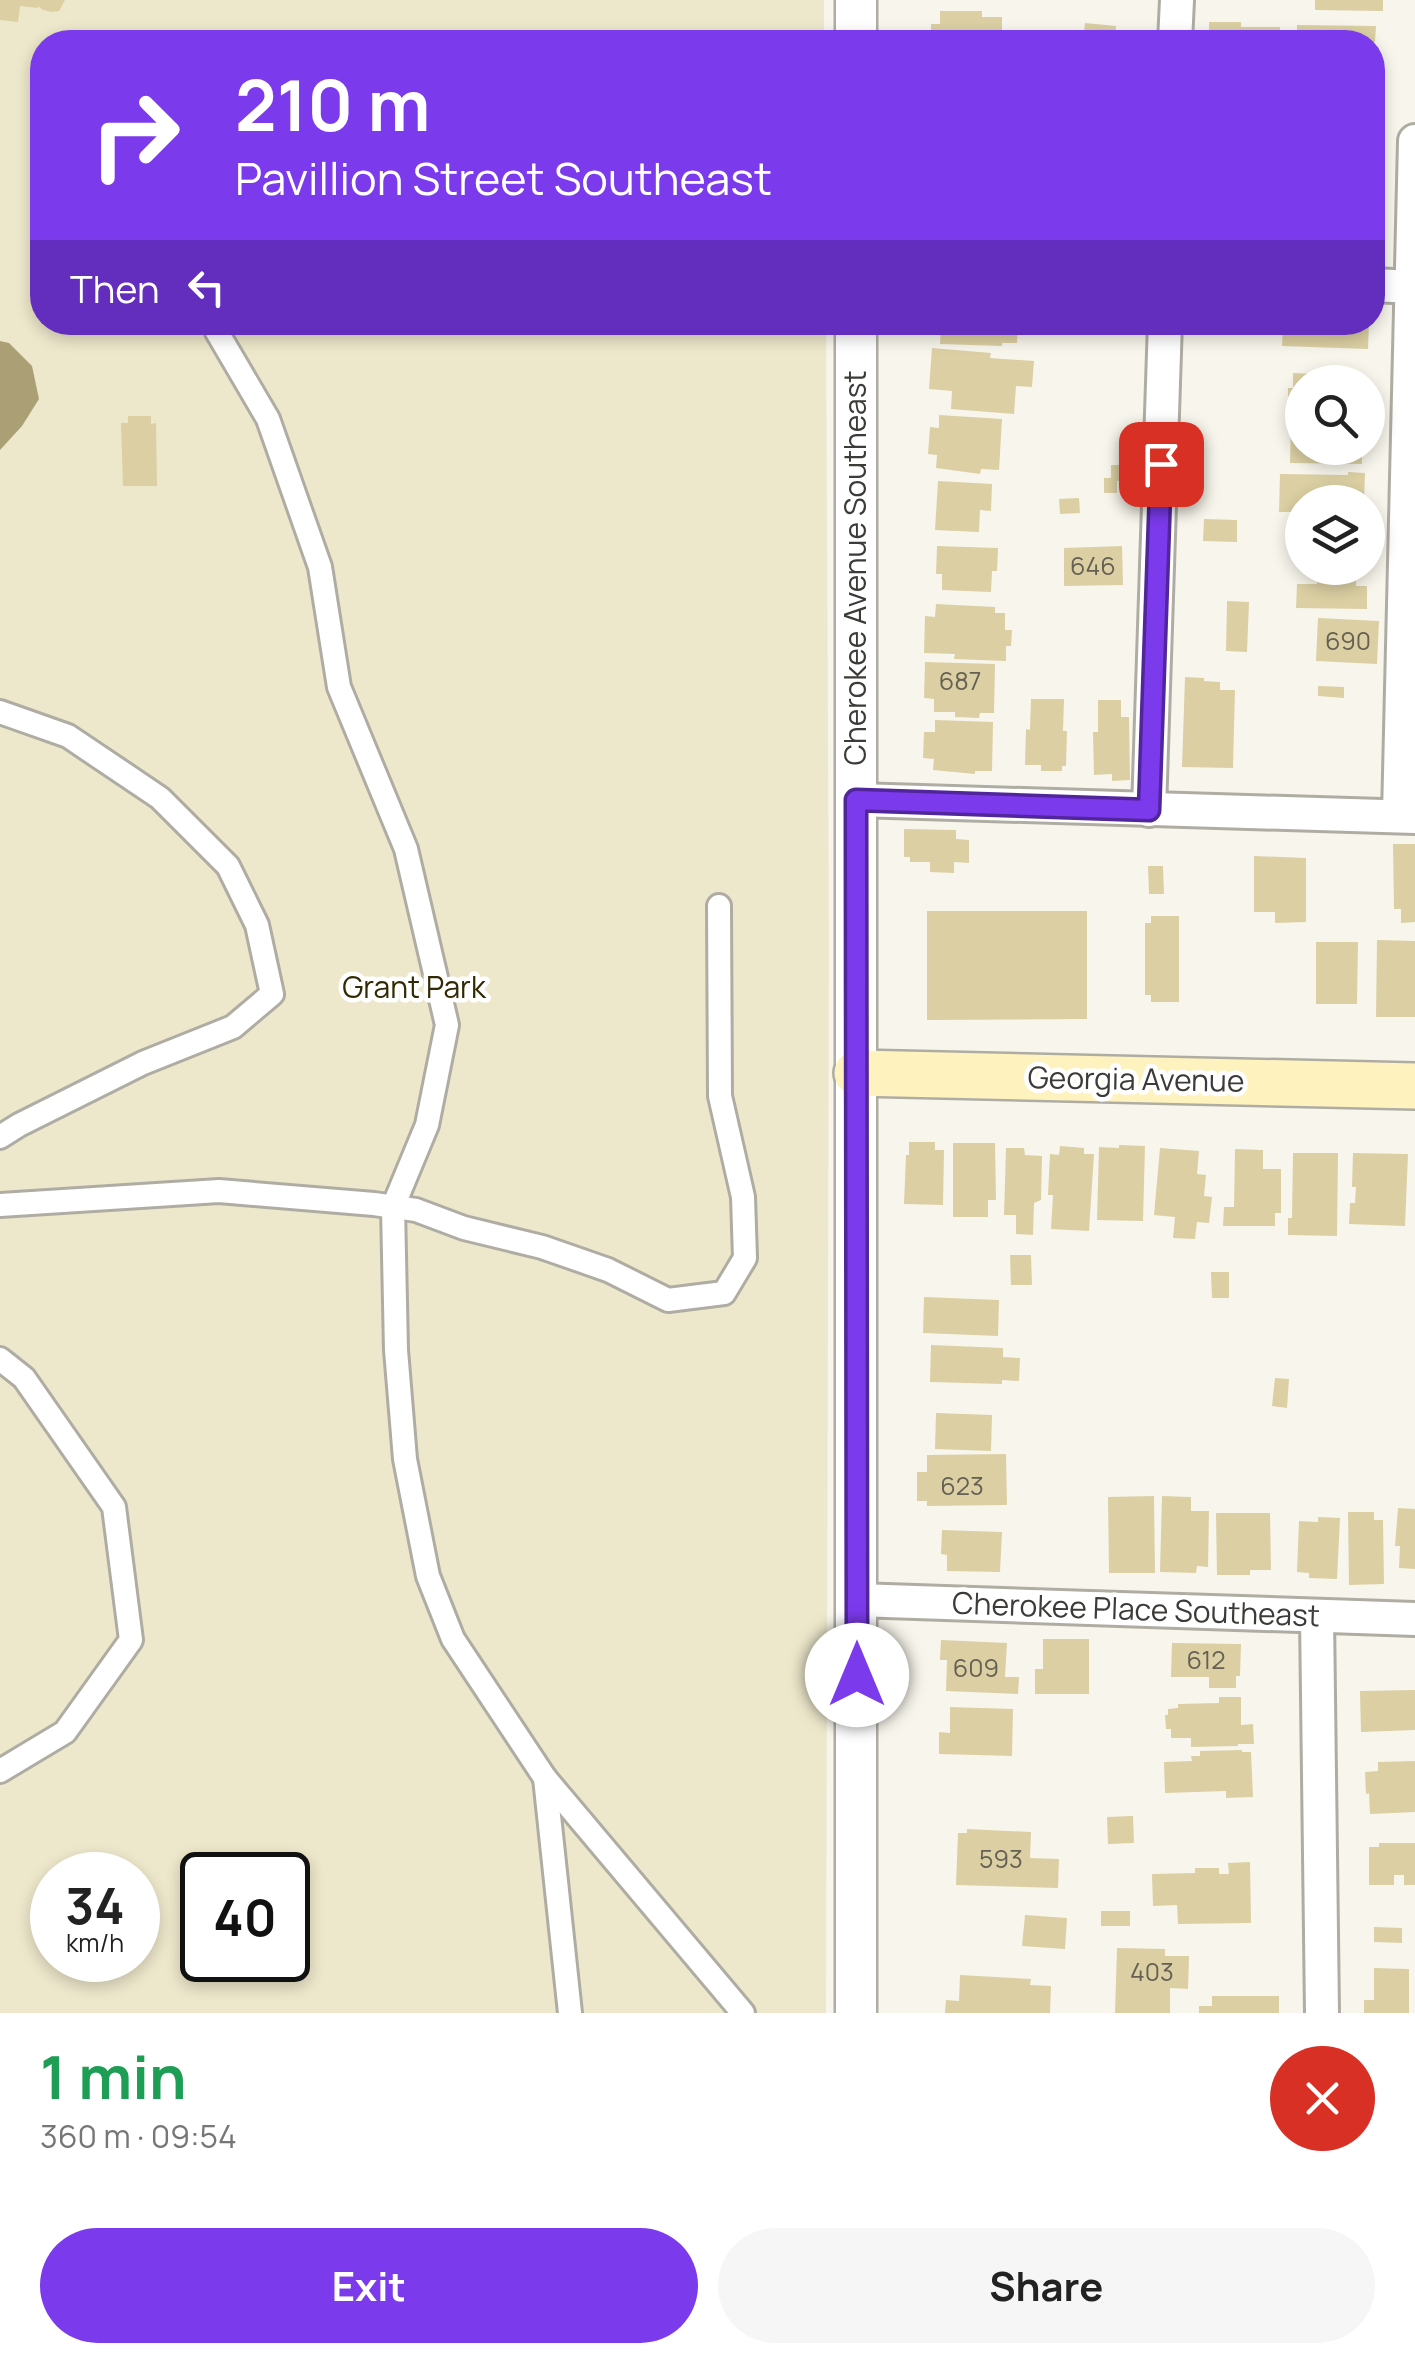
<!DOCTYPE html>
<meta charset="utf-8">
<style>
:root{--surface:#fff;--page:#f6f6f6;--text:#222;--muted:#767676;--accent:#7c3aed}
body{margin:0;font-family:Manrope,sans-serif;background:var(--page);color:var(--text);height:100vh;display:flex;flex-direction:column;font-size:38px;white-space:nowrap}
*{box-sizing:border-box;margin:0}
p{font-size:32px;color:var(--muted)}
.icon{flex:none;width:55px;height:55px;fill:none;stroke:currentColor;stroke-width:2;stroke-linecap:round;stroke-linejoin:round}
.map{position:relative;height:2013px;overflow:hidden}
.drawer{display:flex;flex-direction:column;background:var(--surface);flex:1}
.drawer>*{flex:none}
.top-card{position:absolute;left:30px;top:30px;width:1355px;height:305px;border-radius:40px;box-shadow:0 5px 15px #0003;background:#7c3aed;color:#fff;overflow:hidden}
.buttons{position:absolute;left:1285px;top:365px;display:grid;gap:20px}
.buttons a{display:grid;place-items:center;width:100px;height:100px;border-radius:50%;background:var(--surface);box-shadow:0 5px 15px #0003;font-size:50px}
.speed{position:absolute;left:30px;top:1852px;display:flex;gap:20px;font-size:50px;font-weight:700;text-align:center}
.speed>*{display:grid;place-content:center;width:130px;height:130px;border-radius:50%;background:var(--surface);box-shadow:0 5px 15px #0003;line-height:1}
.speed small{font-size:25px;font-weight:400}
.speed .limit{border:5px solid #111;border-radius:15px;background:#fff;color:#111}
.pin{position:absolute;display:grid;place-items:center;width:85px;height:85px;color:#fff;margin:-42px;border-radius:20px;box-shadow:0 5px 15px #0006}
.me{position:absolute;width:110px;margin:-55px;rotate:0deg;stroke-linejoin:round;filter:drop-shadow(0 0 8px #0008)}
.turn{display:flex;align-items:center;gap:35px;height:210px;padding:0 40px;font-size:45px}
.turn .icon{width:130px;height:130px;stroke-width:2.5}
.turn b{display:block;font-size:70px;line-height:85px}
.then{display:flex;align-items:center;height:95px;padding:0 40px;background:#0003;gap:20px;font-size:38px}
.round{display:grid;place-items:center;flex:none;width:105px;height:105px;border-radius:52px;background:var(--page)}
.head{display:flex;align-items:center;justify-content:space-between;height:170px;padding:0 40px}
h1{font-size:60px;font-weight:700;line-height:75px;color:#1e9e55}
.button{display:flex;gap:20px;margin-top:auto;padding:20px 40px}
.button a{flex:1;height:115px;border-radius:60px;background:var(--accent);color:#fff;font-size:40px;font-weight:700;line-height:115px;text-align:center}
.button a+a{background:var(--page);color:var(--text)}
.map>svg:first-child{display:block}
.green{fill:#ede7cb;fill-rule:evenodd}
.water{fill:#aa9f75}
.building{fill:#dbcfa3}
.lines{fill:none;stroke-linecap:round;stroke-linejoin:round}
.pedestrian-casing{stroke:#afada3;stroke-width:28}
.minor-casing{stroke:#afada3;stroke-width:38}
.tertiary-casing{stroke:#afada3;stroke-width:45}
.secondary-casing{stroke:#afada3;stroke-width:50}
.pedestrian{stroke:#fff;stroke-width:22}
.minor{stroke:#fff;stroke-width:32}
.tertiary{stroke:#fff;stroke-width:40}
.secondary{stroke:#fef2bf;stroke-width:45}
.route-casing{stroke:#51269a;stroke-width:25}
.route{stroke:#7c3aed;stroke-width:18}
.labels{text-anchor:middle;stroke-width:9;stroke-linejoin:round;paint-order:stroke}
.number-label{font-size:25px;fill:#646053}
.street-label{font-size:30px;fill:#3c3b38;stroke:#fff}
.park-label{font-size:30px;fill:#332a05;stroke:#fff}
</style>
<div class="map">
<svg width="1415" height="2013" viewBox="0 0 1415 2013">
<rect width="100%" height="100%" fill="#f8f6ec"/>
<path class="green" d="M 0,0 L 824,0 L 824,42 L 42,42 L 42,322 L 826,323 L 829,943 L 826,2013 L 0,2013 ZM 52,1875 L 138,1875 L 138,1960 L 52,1960 ZM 202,1875 L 288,1875 L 288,1960 L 202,1960 Z"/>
<path class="water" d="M 0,341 L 9,343 L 32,366 L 39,399 L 22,426 L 0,450 Z"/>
<g class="building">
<path d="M 0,0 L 65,0 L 59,11 L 52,12 L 43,10 L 38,6 L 38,8 L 20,6 L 18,22 L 0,20 Z"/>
<path d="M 1315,0 L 1383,0 L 1383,11 L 1315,10 Z"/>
<path d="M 940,11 L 982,11 L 982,17 L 1002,17 L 1002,42 L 931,42 L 931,24 L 940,24 Z"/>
<path d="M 1209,22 L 1241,22 L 1241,27 L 1280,27 L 1280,42 L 1217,42 L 1217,39 L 1209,39 Z"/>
<path d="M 1085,23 L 1116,26 L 1115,42 L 1083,42 Z"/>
<path d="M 1297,25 L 1376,26 L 1375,42 L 1297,42 Z"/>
<path d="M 930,322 L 1018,322 L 1017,343 L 1002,343 L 1002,346 L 940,344 L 941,327 L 929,327 Z"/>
<path d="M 1289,322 L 1369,322 L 1368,349 L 1282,346 L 1283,325 L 1288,325 Z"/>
<path d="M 932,348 L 991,353 L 990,358 L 1034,361 L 1032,387 L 1016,386 L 1014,414 L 951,409 L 952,391 L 929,389 Z"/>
<path d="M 1293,373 L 1364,376 L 1364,382 L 1302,382 L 1302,409 L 1288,409 L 1288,388 L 1293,388 Z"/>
<path d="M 939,415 L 1002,419 L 999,470 L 981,469 L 980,474 L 936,468 L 937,455 L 928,454 L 930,427 L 939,428 Z"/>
<path d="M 128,416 L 151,416 L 151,424 L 156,423 L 157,486 L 123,486 L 121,423 L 128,423 Z"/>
<path d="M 1291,425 L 1302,425 L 1302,448 L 1362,448 L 1362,464 L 1290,463 Z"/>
<path d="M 1111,465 L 1129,465 L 1129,481 L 1117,481 L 1117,493 L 1104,493 L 1104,478 L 1111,478 Z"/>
<path d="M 1348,472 L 1365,473 L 1364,502 L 1302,502 L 1302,512 L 1279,512 L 1280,474 L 1348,475 Z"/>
<path d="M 938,481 L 992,484 L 991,511 L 980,510 L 979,532 L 935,530 Z"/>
<path d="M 1079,498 L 1080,513 L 1060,514 L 1059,499 Z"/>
<path d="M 1204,519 L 1237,520 L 1237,542 L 1203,541 Z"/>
<path d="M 937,546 L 998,548 L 997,571 L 992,571 L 991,592 L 942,590 L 942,574 L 936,574 Z"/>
<path d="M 1122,546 L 1123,585 L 1064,586 L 1064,548 Z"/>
<path d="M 1318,573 L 1356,574 L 1356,586 L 1367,586 L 1367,609 L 1296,608 L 1297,584 L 1317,584 Z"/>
<path d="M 1227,601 L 1249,602 L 1247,652 L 1226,651 Z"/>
<path d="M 936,604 L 995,607 L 995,613 L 1005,613 L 1005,630 L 1012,630 L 1011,646 L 1006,646 L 1006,661 L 954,659 L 955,654 L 924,653 L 925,616 L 935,617 Z"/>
<path d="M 1318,618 L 1379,621 L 1377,664 L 1316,661 Z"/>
<path d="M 925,662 L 995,664 L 994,713 L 980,713 L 979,718 L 955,717 L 955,712 L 934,712 L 934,699 L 924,698 Z"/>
<path d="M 1185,677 L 1204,678 L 1204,681 L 1220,682 L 1220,690 L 1235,690 L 1233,768 L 1182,767 Z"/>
<path d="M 1318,686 L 1344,687 L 1344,698 L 1318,696 Z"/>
<path d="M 1031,699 L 1064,699 L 1063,731 L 1067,731 L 1066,766 L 1062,766 L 1062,771 L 1041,771 L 1041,765 L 1025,765 L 1026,729 L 1030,730 Z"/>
<path d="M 1098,700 L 1121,700 L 1121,717 L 1129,717 L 1130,780 L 1112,781 L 1112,774 L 1094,775 L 1093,732 L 1098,732 Z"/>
<path d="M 935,720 L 993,722 L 992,771 L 975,771 L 975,774 L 933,770 L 934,759 L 923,758 L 924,732 L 935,732 Z"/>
<path d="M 904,829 L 956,830 L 956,839 L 969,840 L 969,863 L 954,862 L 954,873 L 930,872 L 930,862 L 910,862 L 910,857 L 904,857 Z"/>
<path d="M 1393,844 L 1415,844 L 1415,922 L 1401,923 L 1401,909 L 1394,909 Z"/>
<path d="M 1254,856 L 1306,858 L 1306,922 L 1275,923 L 1275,912 L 1254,912 Z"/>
<path d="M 1148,866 L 1163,866 L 1164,894 L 1149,894 Z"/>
<path d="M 927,911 L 1087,911 L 1087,1019 L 927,1020 Z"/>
<path d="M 1151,916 L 1179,916 L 1179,1002 L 1151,1002 L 1151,995 L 1145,995 L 1145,923 L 1151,923 Z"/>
<path d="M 1377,940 L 1415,941 L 1415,1017 L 1376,1017 Z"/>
<path d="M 1316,942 L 1358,942 L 1357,1004 L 1316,1004 Z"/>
<path d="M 909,1142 L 935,1142 L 935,1150 L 944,1150 L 943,1205 L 904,1204 L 906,1155 L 909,1155 Z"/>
<path d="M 953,1143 L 995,1143 L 996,1200 L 988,1200 L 988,1217 L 953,1217 Z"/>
<path d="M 1119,1145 L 1145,1146 L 1143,1221 L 1097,1220 L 1099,1147 L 1119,1148 Z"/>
<path d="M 1060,1146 L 1084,1148 L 1084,1154 L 1094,1154 L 1089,1231 L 1051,1229 L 1053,1195 L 1048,1195 L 1050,1154 L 1059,1155 Z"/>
<path d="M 1006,1148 L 1024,1148 L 1025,1155 L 1042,1156 L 1041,1200 L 1034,1203 L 1033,1235 L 1016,1234 L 1016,1215 L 1004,1215 Z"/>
<path d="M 1160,1148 L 1199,1151 L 1197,1174 L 1206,1175 L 1204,1196 L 1212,1197 L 1209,1223 L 1197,1222 L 1195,1239 L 1173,1238 L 1175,1217 L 1154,1215 Z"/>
<path d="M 1235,1149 L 1263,1150 L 1263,1169 L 1281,1169 L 1281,1213 L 1275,1213 L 1275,1226 L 1223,1226 L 1224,1207 L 1234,1207 Z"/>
<path d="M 1293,1153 L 1338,1153 L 1337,1236 L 1288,1235 L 1288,1218 L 1292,1218 Z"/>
<path d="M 1353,1153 L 1408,1154 L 1405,1226 L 1349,1224 L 1350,1203 L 1355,1203 L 1356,1187 L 1352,1187 Z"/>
<path d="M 1010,1255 L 1031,1255 L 1032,1285 L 1011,1285 Z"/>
<path d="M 1211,1272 L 1229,1272 L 1229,1298 L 1212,1298 Z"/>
<path d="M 924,1297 L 999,1300 L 998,1336 L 923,1333 Z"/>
<path d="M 931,1345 L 1003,1348 L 1003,1357 L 1020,1358 L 1019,1381 L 1002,1380 L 1002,1384 L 930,1382 Z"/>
<path d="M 1275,1378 L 1289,1379 L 1287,1408 L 1272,1406 Z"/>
<path d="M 936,1413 L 992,1415 L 991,1451 L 935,1449 Z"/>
<path d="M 1006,1454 L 1007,1505 L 927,1506 L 927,1501 L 917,1501 L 917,1472 L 927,1472 L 927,1455 Z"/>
<path d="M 1154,1496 L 1155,1573 L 1109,1573 L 1108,1497 Z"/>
<path d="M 1162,1496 L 1191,1497 L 1191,1511 L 1209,1511 L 1208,1567 L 1197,1566 L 1196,1573 L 1160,1572 Z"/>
<path d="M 1398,1508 L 1415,1509 L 1415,1569 L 1399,1568 L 1400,1546 L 1395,1546 Z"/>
<path d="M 1348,1512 L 1374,1512 L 1374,1520 L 1383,1520 L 1384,1584 L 1349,1585 Z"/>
<path d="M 1216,1513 L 1270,1513 L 1271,1570 L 1250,1570 L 1250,1575 L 1217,1575 Z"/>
<path d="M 1318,1517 L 1340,1518 L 1337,1579 L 1309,1578 L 1309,1573 L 1297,1572 L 1299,1521 L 1318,1522 Z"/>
<path d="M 942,1530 L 1002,1532 L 1000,1572 L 947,1571 L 947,1555 L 941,1554 Z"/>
<path d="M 1043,1639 L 1089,1639 L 1089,1694 L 1035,1694 L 1035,1669 L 1043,1669 Z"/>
<path d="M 941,1640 L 1007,1643 L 1005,1677 L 1019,1677 L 1018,1694 L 946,1691 L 947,1660 L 940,1660 Z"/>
<path d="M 1172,1643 L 1241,1644 L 1240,1676 L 1236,1676 L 1236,1688 L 1209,1688 L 1209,1677 L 1171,1677 Z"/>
<path d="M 1415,1690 L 1415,1730 L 1361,1732 L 1360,1691 Z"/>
<path d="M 1219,1697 L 1241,1697 L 1241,1725 L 1253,1724 L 1254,1744 L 1238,1744 L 1238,1746 L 1191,1747 L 1191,1738 L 1171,1738 L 1171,1729 L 1166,1729 L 1165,1715 L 1168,1715 L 1168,1709 L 1178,1708 L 1178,1704 L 1219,1703 Z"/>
<path d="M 950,1707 L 1013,1709 L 1012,1756 L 939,1754 L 939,1732 L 950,1733 Z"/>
<path d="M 1242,1750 L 1242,1752 L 1251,1752 L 1253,1797 L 1226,1798 L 1226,1791 L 1165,1793 L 1164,1762 L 1192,1761 L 1191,1756 L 1200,1756 L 1200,1751 Z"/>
<path d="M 1415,1761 L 1415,1812 L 1370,1814 L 1369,1793 L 1366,1794 L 1365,1772 L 1378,1771 L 1378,1762 Z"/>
<path d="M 1133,1816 L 1134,1843 L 1108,1844 L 1107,1817 Z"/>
<path d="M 967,1829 L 1031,1832 L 1030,1858 L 1059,1859 L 1058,1888 L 956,1885 L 958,1833 L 967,1833 Z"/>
<path d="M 1379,1843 L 1415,1843 L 1415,1885 L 1404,1885 L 1404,1875 L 1394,1875 L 1394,1885 L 1369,1885 L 1369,1847 L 1379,1847 Z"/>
<path d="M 1250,1862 L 1251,1923 L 1178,1924 L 1177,1905 L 1153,1906 L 1152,1874 L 1195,1873 L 1195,1868 L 1219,1868 L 1219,1874 L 1229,1874 L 1228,1863 Z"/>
<rect x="1101" y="1911" width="29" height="15"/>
<path d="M 1025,1915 L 1067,1918 L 1065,1949 L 1022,1946 Z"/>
<path d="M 1374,1927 L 1402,1928 L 1402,1943 L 1374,1942 Z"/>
<path d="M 1117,1948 L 1165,1949 L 1165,1956 L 1189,1956 L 1188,1989 L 1170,1988 L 1170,2013 L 1115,2013 Z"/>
<path d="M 1374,1968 L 1409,1969 L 1409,2013 L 1364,2013 L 1364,2000 L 1374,2000 Z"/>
<path d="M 960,1975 L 1031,1979 L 1030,1985 L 1051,1986 L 1050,2013 L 945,2013 L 946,2000 L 959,2001 Z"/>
<path d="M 1212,1996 L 1279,1996 L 1279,2013 L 1199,2013 L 1199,2006 L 1212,2006 Z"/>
</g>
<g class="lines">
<defs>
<g id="pedestrian">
<path d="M 214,322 L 217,332 L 268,419 L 320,567 L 339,687 L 406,849 L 447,1025 L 427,1125 L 393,1207 L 396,1350 L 405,1459 L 428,1576 L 453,1639 L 545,1778 L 743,2013"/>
<path d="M 0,712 L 68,736 L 160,798 L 228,866 L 257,925 L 272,994 L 233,1027 L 143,1063 L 19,1125 L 0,1137"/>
<path d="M 0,1205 L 219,1191 L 374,1204 L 416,1210 L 464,1228 L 542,1247 L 608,1270 L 668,1300 L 724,1293 L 745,1258 L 743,1197 L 720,1096 L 719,906"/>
<path d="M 0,1359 L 24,1378 L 114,1507 L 131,1640 L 65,1732 L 0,1771"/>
<path d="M 545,1778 L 570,2013"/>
</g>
<g id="minor">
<path d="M 1175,42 L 1177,0"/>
<path d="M 1372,285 L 1415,287"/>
<path d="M 857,800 L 1415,817"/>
<path d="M 1149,810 L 1165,322"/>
<path d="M 1399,816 L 1415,141"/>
<path d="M 857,1600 L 1415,1619"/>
<path d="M 1317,1616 L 1322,2013"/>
</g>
<g id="tertiary">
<path d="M 856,0 L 856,42"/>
<path d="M 856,322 L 856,2013"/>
</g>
<path id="secondary" d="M 857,1073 L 1415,1086"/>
</defs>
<use href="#pedestrian" class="pedestrian-casing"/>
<use href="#minor" class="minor-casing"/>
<use href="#tertiary" class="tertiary-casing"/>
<use href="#secondary" class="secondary-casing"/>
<use href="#pedestrian" class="pedestrian"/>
<use href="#minor" class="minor"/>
<use href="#tertiary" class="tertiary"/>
<use href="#secondary" class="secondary"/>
</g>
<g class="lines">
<defs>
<path id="route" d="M 857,1675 L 856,800 L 1149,810 L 1161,464"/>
</defs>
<use href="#route" class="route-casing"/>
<use href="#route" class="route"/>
</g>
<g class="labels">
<g class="number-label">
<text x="1093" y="575">646</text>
<text x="1348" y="650">690</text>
<text x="960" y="690">687</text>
<text x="962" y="1495">623</text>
<text x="1206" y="1669">612</text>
<text x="976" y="1677">609</text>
<text x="1001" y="1868">593</text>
<text x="1152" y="1981">403</text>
</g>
<g class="street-label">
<text transform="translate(856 568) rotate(-90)" y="10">Cherokee Avenue Southeast</text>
<text transform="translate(1136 1080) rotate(1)" y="10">Georgia Avenue</text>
<text transform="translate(1136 1610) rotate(2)" y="10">Cherokee Place Southeast</text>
</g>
<g class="park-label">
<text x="414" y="998">Grant Park</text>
</g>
</g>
</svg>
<div class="buttons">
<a><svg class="icon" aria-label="search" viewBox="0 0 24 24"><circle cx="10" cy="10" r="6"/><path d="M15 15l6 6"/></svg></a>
<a><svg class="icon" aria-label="layers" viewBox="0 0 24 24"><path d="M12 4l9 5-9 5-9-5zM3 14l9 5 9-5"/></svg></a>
</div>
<div class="speed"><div>34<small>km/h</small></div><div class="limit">40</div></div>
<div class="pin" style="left:1161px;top:464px;background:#d93025"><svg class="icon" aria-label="arrive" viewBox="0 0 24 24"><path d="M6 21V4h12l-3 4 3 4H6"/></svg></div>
<svg class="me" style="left:857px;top:1675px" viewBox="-20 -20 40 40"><circle r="19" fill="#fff"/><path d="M0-13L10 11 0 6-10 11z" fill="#7c3aed"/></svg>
<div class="top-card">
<div class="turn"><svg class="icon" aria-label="right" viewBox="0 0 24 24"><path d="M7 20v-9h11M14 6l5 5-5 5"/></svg><div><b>210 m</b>Pavillion Street Southeast</div></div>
<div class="then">Then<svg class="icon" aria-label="left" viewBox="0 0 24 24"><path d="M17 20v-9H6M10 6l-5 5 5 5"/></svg></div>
</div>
</div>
<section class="drawer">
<div class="head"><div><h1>1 min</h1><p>360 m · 09:54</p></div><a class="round" style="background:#d93025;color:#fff"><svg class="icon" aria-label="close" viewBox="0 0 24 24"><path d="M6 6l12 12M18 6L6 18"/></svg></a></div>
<div class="button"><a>Exit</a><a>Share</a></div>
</section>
